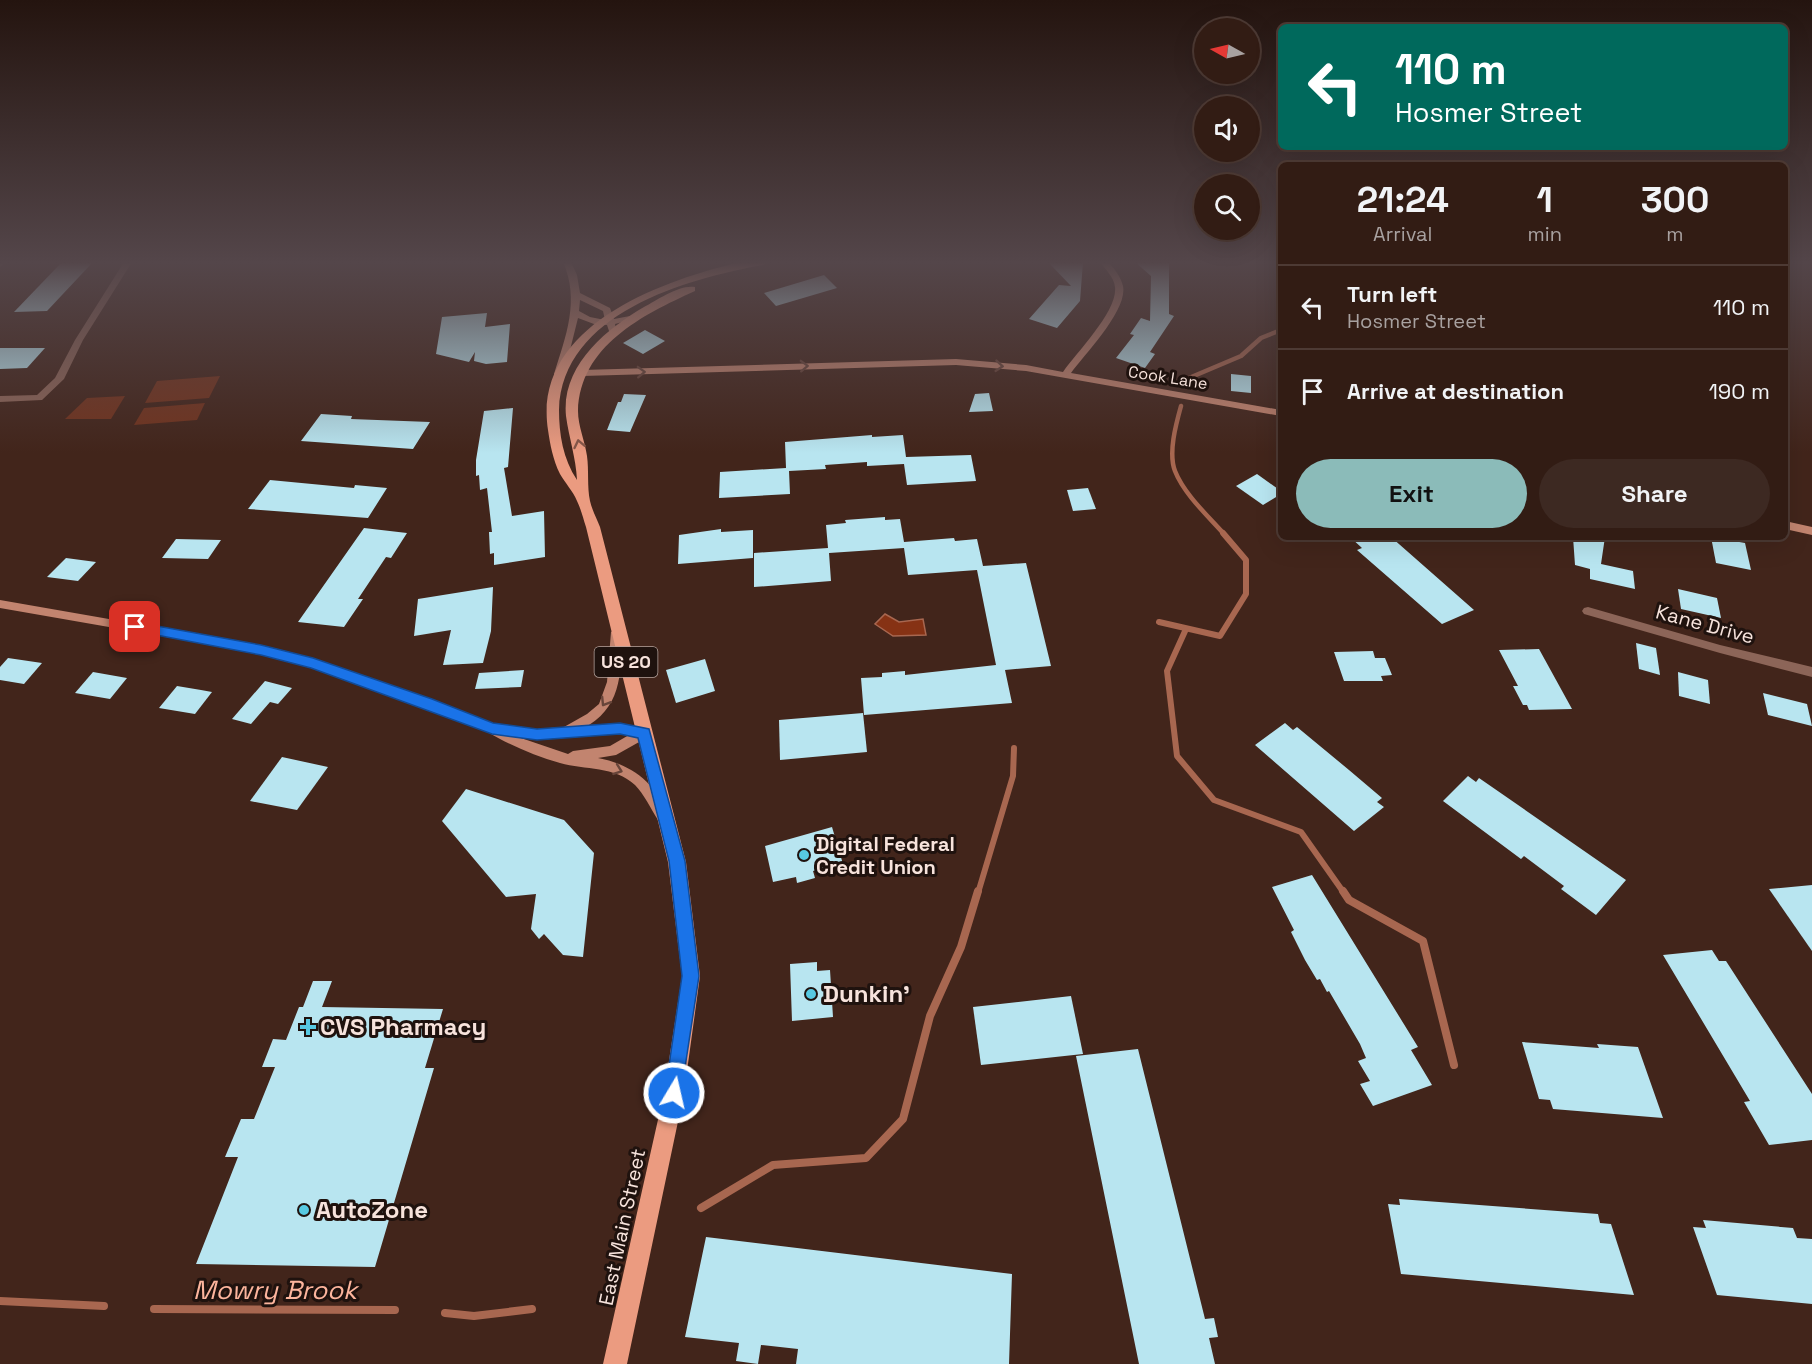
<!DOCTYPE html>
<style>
:root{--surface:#321c14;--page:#3d2922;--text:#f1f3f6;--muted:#a8a1a0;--line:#4d3a34;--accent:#8bbbb9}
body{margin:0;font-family:"Space Grotesk",sans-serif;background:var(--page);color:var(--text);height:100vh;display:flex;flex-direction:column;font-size:22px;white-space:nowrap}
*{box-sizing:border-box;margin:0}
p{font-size:20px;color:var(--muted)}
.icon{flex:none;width:33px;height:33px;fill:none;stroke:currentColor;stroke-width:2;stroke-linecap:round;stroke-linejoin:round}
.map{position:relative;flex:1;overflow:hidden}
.panel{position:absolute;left:1278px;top:162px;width:510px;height:378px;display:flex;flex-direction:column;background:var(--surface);border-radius:9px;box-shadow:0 6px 24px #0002,0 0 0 2px var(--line)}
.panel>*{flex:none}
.top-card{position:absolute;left:1278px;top:24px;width:510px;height:126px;border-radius:9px;box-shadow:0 6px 24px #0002,0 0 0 2px var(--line);background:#00695c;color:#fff;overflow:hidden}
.needle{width:39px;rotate:278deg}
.buttons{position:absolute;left:1194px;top:18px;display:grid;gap:12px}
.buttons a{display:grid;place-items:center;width:66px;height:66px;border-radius:50%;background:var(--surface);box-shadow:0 6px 24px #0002,0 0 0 2px var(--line);font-size:30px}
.pin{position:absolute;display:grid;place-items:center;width:51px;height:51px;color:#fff;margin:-26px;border-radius:12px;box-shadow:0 3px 9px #0006}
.me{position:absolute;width:66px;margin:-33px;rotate:9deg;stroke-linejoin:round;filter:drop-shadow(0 0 4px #0008)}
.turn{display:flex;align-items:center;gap:21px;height:126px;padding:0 18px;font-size:27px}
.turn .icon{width:78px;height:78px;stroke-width:2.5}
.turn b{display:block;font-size:42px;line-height:51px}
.eta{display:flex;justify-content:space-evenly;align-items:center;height:102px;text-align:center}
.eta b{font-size:36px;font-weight:800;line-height:42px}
.cta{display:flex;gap:12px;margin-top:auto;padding:12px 18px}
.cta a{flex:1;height:69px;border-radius:36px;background:var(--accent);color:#111;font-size:24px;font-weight:800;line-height:69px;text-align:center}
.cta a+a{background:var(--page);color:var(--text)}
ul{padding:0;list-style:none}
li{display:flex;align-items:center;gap:18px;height:84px;padding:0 18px;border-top:2px solid var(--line)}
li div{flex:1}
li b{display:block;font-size:22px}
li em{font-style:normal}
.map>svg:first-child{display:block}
.green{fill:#70331e}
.water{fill:#863214;stroke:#a86750;stroke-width:1.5}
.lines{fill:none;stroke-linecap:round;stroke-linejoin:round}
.stream-far2{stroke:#a86750;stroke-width:4.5}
.stream-far1{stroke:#a86750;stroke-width:6}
.stream{stroke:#a86750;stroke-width:8}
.building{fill:#b8e5f0}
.street{fill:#8c6558;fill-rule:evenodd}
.secondary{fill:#c2846f;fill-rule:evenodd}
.primary{fill:#eb9b80;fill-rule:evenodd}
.oneway{stroke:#68453a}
.oneway2{stroke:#855647}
.route{fill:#1a73e8;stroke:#114b97;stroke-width:1.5}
.poi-dot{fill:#57c9e2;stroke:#1f120e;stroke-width:2}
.labels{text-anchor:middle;stroke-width:6;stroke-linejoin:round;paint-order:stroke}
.far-street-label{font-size:16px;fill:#f7e3dc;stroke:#1f120e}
.shield{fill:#1f120e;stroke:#b6a49e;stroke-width:1.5}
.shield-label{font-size:18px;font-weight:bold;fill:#f7e3dc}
.street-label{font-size:20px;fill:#f7e3dc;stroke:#1f120e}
.poi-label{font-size:20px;font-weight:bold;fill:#f7e3dc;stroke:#1f120e;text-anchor:start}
.near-poi-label{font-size:24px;font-weight:bold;fill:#f7e3dc;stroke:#1f120e;text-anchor:start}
.near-water-label{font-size:26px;font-style:italic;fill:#fdb59d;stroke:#1f120e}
</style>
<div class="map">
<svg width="1812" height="1364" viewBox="0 0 1812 1364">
<rect width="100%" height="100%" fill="#42251b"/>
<g class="green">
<path d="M 220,376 L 209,398 L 145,403 L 157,381 Z"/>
<path d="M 125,396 L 111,419 L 65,419 L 87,398 Z"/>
<path d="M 205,403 L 197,420 L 134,425 L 144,408 Z"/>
</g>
<path class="water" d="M 885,614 L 899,622 L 923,619 L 926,635 L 893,636 L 875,624 Z"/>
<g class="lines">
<g class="stream-far2">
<path d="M 1188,383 L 1189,378 L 1241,356 L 1261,338 L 1281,330"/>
<path d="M 1181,406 C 1176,424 1168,453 1175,471 C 1184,494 1208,516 1224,534"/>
</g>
<g class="stream-far1">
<path d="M 1159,622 L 1220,636 L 1246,594 L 1246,560 L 1223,533"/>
<path d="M 1186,629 L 1167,671 L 1177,756 L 1214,800 L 1301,832 L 1344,893"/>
<path d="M 978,893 L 1013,776 L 1014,748"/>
</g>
<g class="stream">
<path d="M 1343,891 L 1349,900 L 1423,941 L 1454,1065"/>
<path d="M 701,1208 L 773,1165 L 866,1158 L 903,1119 L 930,1016 L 961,947 L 978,891"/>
<path d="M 0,1301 L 104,1306"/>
<path d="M 154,1309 L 395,1310"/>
<path d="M 445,1313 L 474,1316 L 532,1309"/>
</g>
</g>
<g class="building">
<path d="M 62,262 L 93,262 L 47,311 L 14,312 Z"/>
<path d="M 1048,262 L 1083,262 L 1080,301 L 1057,328 L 1029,319 L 1059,285 L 1071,286 Z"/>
<path d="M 1135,262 L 1169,262 L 1169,314 L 1174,316 L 1150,352 L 1155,354 L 1145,368 L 1116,358 L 1134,335 L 1130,334 L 1141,318 L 1150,321 L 1151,276 Z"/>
<path d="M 824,275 L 837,288 L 776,306 L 764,293 Z"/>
<path d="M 487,313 L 485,327 L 510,324 L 507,362 L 486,364 L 474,361 L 475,352 L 469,362 L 436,354 L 442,317 Z"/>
<path d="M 645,330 L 665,341 L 643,354 L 623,343 Z"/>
<path d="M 0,348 L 45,348 L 27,368 L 0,369 Z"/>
<path d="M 1231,374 L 1251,376 L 1251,393 L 1231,391 Z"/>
<path d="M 989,393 L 993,411 L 969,412 L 975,394 Z"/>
<path d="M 624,394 L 646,395 L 630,432 L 607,430 L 618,402 L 621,402 Z"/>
<path d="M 513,408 L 508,467 L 504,468 L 512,516 L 544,511 L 545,557 L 494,565 L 494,553 L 490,554 L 489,532 L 492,532 L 487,488 L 480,490 L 479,475 L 476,476 L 476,460 L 484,411 Z"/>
<path d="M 321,414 L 352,416 L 351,419 L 430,422 L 413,449 L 301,441 Z"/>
<path d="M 872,435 L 872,437 L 903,435 L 906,457 L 971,455 L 976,481 L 907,485 L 904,464 L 867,466 L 867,462 L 825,465 L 826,469 L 789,471 L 790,494 L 719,498 L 720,472 L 786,468 L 785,442 Z"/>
<path d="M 1257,474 L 1281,491 L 1281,494 L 1263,505 L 1236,486 Z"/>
<path d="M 270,480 L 354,488 L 355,485 L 387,488 L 368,518 L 248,509 Z"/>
<path d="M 1088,488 L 1096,509 L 1073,511 L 1067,490 Z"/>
<path d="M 885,517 L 885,520 L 900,519 L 904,542 L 954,538 L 955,541 L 977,539 L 983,566 L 1026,563 L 1051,666 L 1005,670 L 1012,703 L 864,715 L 861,678 L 882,677 L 882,673 L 905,671 L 905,675 L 996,665 L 977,570 L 908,575 L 904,548 L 829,553 L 831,581 L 754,587 L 754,553 L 828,548 L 826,525 L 846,523 L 845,520 Z"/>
<path d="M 364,528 L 407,533 L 391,558 L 386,557 L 358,599 L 363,599 L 344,627 L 298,622 Z"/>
<path d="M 721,529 L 721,532 L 753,530 L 753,558 L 678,564 L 679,535 Z"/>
<path d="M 1350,537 L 1391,537 L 1474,610 L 1442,624 L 1357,550 L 1362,548 Z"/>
<path d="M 1573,537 L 1605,537 L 1601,564 L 1633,571 L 1635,589 L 1590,579 L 1590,569 L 1575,565 Z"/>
<path d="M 1711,537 L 1745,543 L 1751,570 L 1716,563 Z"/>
<path d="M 176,539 L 221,540 L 208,559 L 162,558 Z"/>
<path d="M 66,558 L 96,562 L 78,581 L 47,577 Z"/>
<path d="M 493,587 L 491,631 L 483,663 L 443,665 L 451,630 L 414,636 L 418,599 Z"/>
<path d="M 1678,589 L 1717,598 L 1721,618 L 1681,609 Z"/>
<path d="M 1636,643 L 1656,648 L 1660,675 L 1639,669 Z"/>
<path d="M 1539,649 L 1572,709 L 1529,710 L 1527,705 L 1523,705 L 1513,686 L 1518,686 L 1499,650 Z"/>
<path d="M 1373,651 L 1375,658 L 1385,658 L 1392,675 L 1381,676 L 1383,681 L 1344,681 L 1334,652 Z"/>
<path d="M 8,658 L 42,663 L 24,684 L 0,680 L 0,667 Z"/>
<path d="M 705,659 L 715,691 L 676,703 L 666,670 Z"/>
<path d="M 524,670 L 521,687 L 475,689 L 479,673 Z"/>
<path d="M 93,672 L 127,678 L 110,699 L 75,693 Z"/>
<path d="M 1678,672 L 1708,680 L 1710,704 L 1679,696 Z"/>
<path d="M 265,681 L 292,688 L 278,704 L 270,702 L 251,724 L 232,719 Z"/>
<path d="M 177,686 L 201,690 L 212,692 L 195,714 L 159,708 Z"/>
<path d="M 1763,693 L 1807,704 L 1812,726 L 1768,715 Z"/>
<path d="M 863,713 L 867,752 L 780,760 L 779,720 Z"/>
<path d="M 1285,723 L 1293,730 L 1297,727 L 1349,770 L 1382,798 L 1377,802 L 1384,807 L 1354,831 L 1255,745 Z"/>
<path d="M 282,757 L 328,767 L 297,810 L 250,801 Z"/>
<path d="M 1468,776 L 1476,782 L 1479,778 L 1626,880 L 1596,915 L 1561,889 L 1564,886 L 1524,856 L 1521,859 L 1443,801 Z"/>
<path d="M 466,789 L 564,820 L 594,853 L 583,957 L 563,955 L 544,934 L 539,939 L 531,929 L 536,894 L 506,897 L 442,821 Z"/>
<path d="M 832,827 L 843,864 L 813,871 L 815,878 L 797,883 L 796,877 L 773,882 L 765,846 Z"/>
<path d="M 1312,875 L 1418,1047 L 1411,1050 L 1432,1085 L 1373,1106 L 1360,1084 L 1370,1081 L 1358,1061 L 1366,1058 L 1360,1044 L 1329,991 L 1327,992 L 1320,979 L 1317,980 L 1305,960 L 1291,932 L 1294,930 L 1272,887 Z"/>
<path d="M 1812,885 L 1812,951 L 1769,889 Z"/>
<path d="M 1712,950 L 1719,961 L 1726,961 L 1812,1094 L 1812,1140 L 1769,1145 L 1744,1102 L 1750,1101 L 1663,955 Z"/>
<path d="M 817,962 L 817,971 L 830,970 L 833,1017 L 792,1021 L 790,964 Z"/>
<path d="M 313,981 L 332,981 L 322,1007 L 443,1009 L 425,1068 L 434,1068 L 375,1267 L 196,1264 L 238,1157 L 225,1157 L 241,1119 L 254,1119 L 275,1067 L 262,1067 L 273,1039 L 286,1040 L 299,1007 L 303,1007 Z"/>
<path d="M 1071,996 L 1083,1054 L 981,1065 L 973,1007 Z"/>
<path d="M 1522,1042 L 1599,1048 L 1597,1044 L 1638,1047 L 1663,1118 L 1553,1109 L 1550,1100 L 1539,1099 Z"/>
<path d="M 1138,1049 L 1205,1319 L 1214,1318 L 1218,1337 L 1209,1338 L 1215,1364 L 1139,1364 L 1076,1056 Z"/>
<path d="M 1399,1199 L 1598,1214 L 1600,1223 L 1611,1224 L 1634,1295 L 1401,1274 L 1388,1204 L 1400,1205 Z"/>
<path d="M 1703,1220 L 1793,1228 L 1797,1238 L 1812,1239 L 1812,1304 L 1717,1295 L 1693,1227 L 1706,1228 Z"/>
<path d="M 706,1237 L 1012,1274 L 1009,1364 L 796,1364 L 798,1349 L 761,1345 L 758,1364 L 736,1361 L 739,1343 L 685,1337 Z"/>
</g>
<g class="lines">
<g class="street">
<path d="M 0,262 L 7,262 L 0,267 Z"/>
<path d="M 124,262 L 132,262 L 83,340 L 64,379 L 42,400 L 0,402 L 0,396 L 37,395 L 55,378 L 75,340 Z"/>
<path d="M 1588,607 L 1720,645 L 1812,667 L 1812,677 L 1720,653 L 1584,614 L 1582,611 L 1584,608 Z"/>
</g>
<g class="secondary">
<path d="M 563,262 L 571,262 L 577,275 L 580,293 L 610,308 L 614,319 L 630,316 L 634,319 L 615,324 L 616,329 L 612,332 L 609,331 L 607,325 L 594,324 L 578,318 L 564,374 L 559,377 L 554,374 C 566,336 580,300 563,262 ZM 580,300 L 603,311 L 605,320 L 590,317 L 579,311 Z"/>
<path d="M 1100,262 L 1108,262 C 1114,268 1121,277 1123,286 C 1128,310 1085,354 1071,373 L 1281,410 L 1281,416 L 1026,371 L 956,365 L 582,376 L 577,373 L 582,370 L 956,359 L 1026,365 L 1063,372 C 1077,352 1118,311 1115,287 C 1114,277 1105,269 1100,262 Z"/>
<path d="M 1785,521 L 1812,527 L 1812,535 L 1785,529 Z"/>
<path d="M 0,600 L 235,641 L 313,658 L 496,724 L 537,729 L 564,727 L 587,714 L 599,704 L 607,682 L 611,632 L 617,628 L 621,629 L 623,632 C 620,668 624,703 589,725 C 610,724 628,723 648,729 L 650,733 L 648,737 L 616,755 L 598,758 C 634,765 654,783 670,816 L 668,820 L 663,822 L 658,820 C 651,809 644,794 635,785 C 615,766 585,770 560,763 C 535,756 509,745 488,732 L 312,667 L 235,649 L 0,608 ZM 620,733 L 629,735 L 610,746 L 573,751 L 568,754 L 518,737 L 537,739 Z"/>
</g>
<path class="primary" d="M 740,262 L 768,262 L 763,265 C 686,279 562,313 559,410 C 559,434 563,459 577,480 C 576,458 569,438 566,416 C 561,366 606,329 644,307 C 657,300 680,284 695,287 L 695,291 C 642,315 580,346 578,411 C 578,426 585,441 587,456 C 589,470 587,487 590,501 C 592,510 597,519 600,527 L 686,862 L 700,976 L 684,1093 L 627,1364 L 603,1364 L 664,1093 L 682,976 L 668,862 L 586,527 C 583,518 581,509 577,501 C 573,491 565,483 560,474 C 553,460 550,444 548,430 C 532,326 661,281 740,262 Z"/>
</g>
<defs><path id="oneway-chevron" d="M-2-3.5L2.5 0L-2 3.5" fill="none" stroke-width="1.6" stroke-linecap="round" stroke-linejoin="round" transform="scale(1.5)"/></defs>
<g class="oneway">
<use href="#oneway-chevron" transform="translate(804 366) rotate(-2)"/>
<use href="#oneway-chevron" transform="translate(999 366) rotate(5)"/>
<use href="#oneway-chevron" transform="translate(641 372) rotate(-2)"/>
<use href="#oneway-chevron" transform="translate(605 702) rotate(122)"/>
<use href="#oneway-chevron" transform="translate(618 770) rotate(20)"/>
</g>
<use class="oneway2" href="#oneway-chevron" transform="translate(579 444) rotate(-102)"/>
<linearGradient id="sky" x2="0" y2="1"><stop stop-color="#24140f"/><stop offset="0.58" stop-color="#54464a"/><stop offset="1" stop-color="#54464a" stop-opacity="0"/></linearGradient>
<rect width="1812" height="453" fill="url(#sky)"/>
<path class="route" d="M 135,622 L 261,645 L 313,658 L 432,699 L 493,723 L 537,729 L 620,723 L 649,729 L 685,861 L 699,976 L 680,1100 L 674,1102 L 668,1100 L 665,1093 L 682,976 L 669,861 L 638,738 L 620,734 L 537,740 L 492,734 L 311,668 L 261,655 L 130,630 L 128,627 L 130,623 Z"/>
<g class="poi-dot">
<circle cx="804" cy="855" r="6"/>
<circle cx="811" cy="994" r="6"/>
<path d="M305 1018h6v6h6v6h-6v6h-6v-6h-6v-6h6z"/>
<circle cx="304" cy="1210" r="6"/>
</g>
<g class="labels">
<g class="far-street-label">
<text transform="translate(1168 377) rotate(9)" y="6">Cook Lane</text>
</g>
<rect class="shield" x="594.5" y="647" width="63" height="30" rx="4.5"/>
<g class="shield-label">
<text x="626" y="668">US 20</text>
</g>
<g class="street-label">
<text transform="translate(1705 624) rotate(15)" y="7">Kane Drive</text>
<text transform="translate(622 1227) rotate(-78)" y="7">East Main Street</text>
</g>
<g class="poi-label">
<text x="816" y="851">Digital Federal<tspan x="816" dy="23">Credit Union</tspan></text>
</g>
<g class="near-poi-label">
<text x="823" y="1002">Dunkin'</text>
<text x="320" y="1035">CVS Pharmacy</text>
<text x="316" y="1218">AutoZone</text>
</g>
<g class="near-water-label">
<text x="275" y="1299">Mowry Brook</text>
</g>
</g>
</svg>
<div class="buttons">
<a><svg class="needle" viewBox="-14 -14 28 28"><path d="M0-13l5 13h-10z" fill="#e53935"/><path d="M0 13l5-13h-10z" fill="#a8a1a0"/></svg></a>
<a><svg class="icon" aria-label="sound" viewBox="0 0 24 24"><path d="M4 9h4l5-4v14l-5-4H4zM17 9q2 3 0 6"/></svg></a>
<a><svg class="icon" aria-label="search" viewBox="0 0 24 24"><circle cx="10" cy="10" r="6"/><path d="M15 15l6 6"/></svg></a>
</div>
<div class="pin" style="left:135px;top:627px;background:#d93025"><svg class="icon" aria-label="arrive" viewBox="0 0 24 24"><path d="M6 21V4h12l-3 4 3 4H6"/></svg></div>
<svg class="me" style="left:674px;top:1093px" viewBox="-20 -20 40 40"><circle r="17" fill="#1a73e8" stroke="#fff" stroke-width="3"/><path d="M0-11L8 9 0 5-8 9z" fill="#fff"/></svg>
<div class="top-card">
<div class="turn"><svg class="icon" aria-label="left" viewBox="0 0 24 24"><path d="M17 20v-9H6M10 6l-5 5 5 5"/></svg><div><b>110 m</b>Hosmer Street</div></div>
</div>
<section class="panel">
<div class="eta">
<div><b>21:24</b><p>Arrival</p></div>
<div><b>1</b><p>min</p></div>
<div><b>300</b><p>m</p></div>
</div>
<ul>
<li><svg class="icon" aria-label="left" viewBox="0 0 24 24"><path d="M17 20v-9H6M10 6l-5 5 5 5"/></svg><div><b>Turn left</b><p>Hosmer Street</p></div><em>110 m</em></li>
<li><svg class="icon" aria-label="arrive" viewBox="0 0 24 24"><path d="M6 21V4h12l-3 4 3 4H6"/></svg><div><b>Arrive at destination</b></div><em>190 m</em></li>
</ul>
<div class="cta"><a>Exit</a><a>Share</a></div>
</section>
</div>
